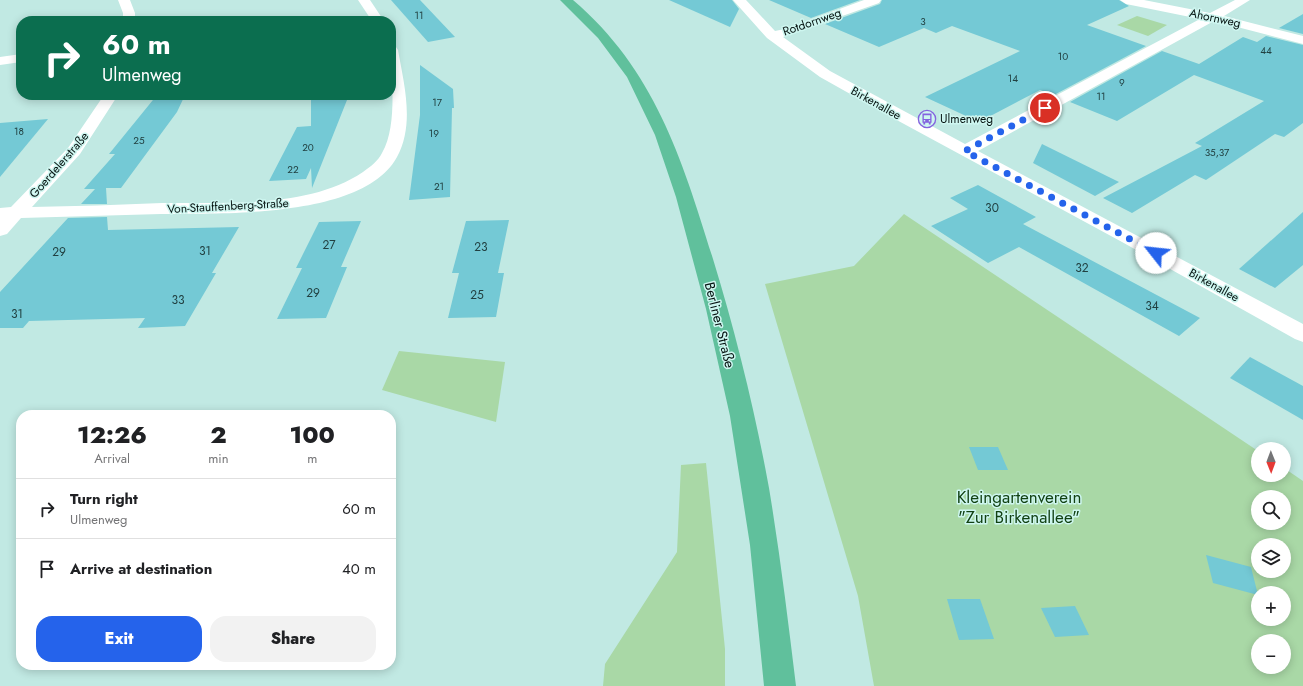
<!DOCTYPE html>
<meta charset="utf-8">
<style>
:root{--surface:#fff;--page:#f2f2f2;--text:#202124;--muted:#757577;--line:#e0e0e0;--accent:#2563eb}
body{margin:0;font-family:Jost,sans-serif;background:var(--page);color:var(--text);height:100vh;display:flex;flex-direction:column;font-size:15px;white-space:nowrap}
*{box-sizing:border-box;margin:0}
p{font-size:13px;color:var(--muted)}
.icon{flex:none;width:22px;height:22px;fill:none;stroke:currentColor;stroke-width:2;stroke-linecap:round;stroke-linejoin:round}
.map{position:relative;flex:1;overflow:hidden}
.details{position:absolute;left:16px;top:410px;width:380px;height:260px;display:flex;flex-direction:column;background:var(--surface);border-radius:16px;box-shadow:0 2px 10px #0003}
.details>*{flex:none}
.top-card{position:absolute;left:16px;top:16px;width:380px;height:84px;border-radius:16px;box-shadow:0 2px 10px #0003;background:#0b6e4f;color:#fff;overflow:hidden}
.needle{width:26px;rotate:179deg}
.fabs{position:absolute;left:1251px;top:442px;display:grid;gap:8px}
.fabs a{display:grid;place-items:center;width:40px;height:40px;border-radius:50%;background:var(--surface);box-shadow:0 2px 10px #0003;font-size:20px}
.pin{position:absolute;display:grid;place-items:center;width:34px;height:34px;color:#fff;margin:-17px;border:2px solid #fff;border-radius:50%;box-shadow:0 1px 4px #0007}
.me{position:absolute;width:44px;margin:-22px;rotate:299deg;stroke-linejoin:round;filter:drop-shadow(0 0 3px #0008)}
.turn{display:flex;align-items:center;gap:14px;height:84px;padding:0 20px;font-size:18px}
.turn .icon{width:52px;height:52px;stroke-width:2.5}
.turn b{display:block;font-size:28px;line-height:34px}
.eta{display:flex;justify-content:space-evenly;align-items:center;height:68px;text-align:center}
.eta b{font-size:24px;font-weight:800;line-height:28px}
.button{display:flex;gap:8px;margin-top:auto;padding:8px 20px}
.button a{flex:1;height:46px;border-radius:16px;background:var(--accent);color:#fff;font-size:16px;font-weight:800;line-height:46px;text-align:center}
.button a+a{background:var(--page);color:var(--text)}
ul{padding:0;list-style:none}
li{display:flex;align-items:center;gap:12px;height:60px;padding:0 20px;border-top:1px solid var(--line)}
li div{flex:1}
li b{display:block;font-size:15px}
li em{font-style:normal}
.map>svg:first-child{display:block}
.green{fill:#a9d8a6;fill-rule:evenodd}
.building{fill:#74c9d5}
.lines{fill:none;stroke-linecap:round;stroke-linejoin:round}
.minor{fill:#fff;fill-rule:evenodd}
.trunk{fill:#60c09c;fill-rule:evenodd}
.route{stroke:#2563eb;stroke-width:7;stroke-dasharray:0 12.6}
.labels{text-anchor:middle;stroke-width:3;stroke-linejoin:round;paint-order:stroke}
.far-number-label{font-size:10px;fill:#214041}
.far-street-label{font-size:12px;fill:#051210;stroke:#cef6f0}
.far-poi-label{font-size:12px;fill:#051210;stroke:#cef6f0;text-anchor:start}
.number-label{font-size:12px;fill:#214041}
.street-label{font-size:14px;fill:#051210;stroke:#cef6f0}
.near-park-label{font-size:17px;fill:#114112;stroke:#cef6f0}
</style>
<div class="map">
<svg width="1303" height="686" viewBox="0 0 1303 686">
<rect width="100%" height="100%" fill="#c1e9e3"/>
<g class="green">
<path d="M 1137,16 L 1167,25 L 1148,36 L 1117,25 Z"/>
<path d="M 904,214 L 1258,451 L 1258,475 L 1284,475 L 1284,468 L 1303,481 L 1303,686 L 874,686 L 858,596 L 765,284 L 854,266 ZM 1258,497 L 1284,497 L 1284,523 L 1258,523 ZM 1258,545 L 1284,545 L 1284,571 L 1258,571 ZM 1258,593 L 1284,593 L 1284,619 L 1258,619 ZM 1258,641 L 1284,641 L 1284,667 L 1258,667 Z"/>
<path d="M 399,351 L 505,362 L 496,422 L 382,390 Z"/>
<path d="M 706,463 L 725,649 L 725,686 L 603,686 L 605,664 L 677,552 L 681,465 Z"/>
</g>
<g class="building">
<path d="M 391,0 L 420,0 L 455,37 L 428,42 Z"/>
<path d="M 669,0 L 732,0 L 739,9 L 730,27 Z"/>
<path d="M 769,0 L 860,0 L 811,18 Z"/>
<path d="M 882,0 L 1119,0 L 1129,6 L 1087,25 L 1146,46 L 1054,95 L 1040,90 L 979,122 L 925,97 L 1020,51 L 952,26 L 936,33 L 924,28 L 879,47 L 825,24 L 880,4 Z"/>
<path d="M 1303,14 L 1303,34 L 1279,28 Z"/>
<path d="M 1266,36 L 1303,45 L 1303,123 L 1284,137 L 1275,134 L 1206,180 L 1195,175 L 1132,213 L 1103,198 L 1202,146 L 1195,143 L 1264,101 L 1194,75 L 1117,121 L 1070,102 L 1162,51 L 1199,64 L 1243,37 L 1257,42 Z"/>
<path d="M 420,65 L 453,89 L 454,108 L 452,108 L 450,197 L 409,200 L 420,115 Z"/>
<path d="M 157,95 L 185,95 L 177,112 L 121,188 L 106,188 L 107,204 L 81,204 L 95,189 L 84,189 L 115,154 L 109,154 Z"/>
<path d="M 311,95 L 349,95 L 312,188 L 311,168 L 306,179 L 269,181 L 297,127 L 311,126 Z"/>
<path d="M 48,119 L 0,177 L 0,123 Z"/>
<path d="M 1042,144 L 1119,182 L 1095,196 L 1033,163 Z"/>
<path d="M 978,185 L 1036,217 L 1023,224 L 1200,318 L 1179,336 L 1019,247 L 988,263 L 931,226 L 968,209 L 950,198 Z"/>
<path d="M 1303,212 L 1303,265 L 1275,288 L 1239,269 Z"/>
<path d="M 107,217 L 108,230 L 239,227 L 212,273 L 216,273 L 185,326 L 138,328 L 145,318 L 29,321 L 23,328 L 0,328 L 0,292 L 68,218 Z"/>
<path d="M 509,220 L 498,273 L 504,273 L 496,317 L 448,318 L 459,273 L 452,273 L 466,221 Z"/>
<path d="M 361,221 L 341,267 L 347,267 L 326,318 L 277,319 L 302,268 L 296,268 L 319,222 Z"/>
<path d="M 1250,357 L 1303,386 L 1303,420 L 1230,378 Z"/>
<path d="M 969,447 L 998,447 L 1008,470 L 978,470 Z"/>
<path d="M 1206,555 L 1251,567 L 1258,595 L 1213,583 Z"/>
<path d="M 947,599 L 980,599 L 994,639 L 959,640 Z"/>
<path d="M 1075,606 L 1089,635 L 1055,637 L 1041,608 Z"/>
</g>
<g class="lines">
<g class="minor">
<path d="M 118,0 L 130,0 L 135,13 L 135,21 L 123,21 L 123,13 Z"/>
<path d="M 358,0 L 370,0 L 384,21 L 372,21 Z"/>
<path d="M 733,0 L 746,0 L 775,31 L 785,29 L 864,0 L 881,0 L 879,3 L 783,37 L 830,71 L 965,144 L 1200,19 L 1126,4 L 1120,0 L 1144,0 L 1210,13 L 1235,0 L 1250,0 L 1224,16 L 1303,36 L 1303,44 L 1214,21 L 978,151 L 1303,324 L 1303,342 L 1295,339 L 1122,242 L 893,118 L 820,77 L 767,38 Z"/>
<path d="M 391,46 L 396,47 L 398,50 C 404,84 415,124 397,157 C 363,219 222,213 161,214 C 114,215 68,217 21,218 L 7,234 L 0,236 L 0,208 L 11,207 L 68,148 L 104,95 L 118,95 L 80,154 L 32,207 C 75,206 119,205 162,203 C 225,202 308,209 363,172 C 370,167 378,161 382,153 C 398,125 391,78 391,46 Z"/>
<path d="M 21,54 L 21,62 L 0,65 L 0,57 Z"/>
</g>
<path class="trunk" d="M 560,0 L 573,0 C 655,70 682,159 713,259 C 736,334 755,411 769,488 C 780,554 788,620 796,686 L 764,686 L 750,545 L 730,416 L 706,309 L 676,197 L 655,135 L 627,77 L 598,38 Z"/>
</g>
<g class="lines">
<path class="route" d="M 1045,108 L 965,151 L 1156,253"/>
</g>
<defs>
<symbol id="bus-ring" viewBox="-11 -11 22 22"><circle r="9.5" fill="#cef6f0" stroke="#8463df" stroke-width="1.5"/><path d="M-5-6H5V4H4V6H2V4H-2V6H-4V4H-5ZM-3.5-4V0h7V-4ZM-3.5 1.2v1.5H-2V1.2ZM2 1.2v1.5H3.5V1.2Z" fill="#8463df"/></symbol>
</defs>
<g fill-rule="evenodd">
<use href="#bus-ring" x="917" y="109" width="20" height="20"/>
</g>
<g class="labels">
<g class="far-number-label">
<text x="419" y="19">11</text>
<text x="923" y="25">3</text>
<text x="1266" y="54">44</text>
<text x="1063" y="60">10</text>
<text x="1013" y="82">14</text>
<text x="1122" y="86">9</text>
<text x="1101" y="100">11</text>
<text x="437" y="106">17</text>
<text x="19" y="135">18</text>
<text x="434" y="137">19</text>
<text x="139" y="144">25</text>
<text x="308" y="151">20</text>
<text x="1217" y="156">35,37</text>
<text x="293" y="173">22</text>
<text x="439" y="190">21</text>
</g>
<g class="far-street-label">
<text transform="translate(1215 18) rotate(12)" y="4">Ahornweg</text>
<text transform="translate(812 22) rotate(-19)" y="4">Rotdornweg</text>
<text transform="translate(876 103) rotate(29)" y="4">Birkenallee</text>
<text transform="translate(59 165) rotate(-49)" y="4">Goerdelerstraße</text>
<text transform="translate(228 206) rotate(-3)" y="4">Von-Stauffenberg-Straße</text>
<text transform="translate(1214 285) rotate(29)" y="4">Birkenallee</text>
</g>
<g class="far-poi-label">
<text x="940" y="123">Ulmenweg</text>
</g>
<g class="number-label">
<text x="992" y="212">30</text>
<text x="329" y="249">27</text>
<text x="481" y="251">23</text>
<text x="205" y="255">31</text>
<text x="59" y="256">29</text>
<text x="1082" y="272">32</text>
<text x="313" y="297">29</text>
<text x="477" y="299">25</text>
<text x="178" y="304">33</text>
<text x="1152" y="310">34</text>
<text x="17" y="318">31</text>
</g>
<g class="street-label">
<text transform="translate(720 325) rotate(76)" y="5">Berliner Straße</text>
</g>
<g class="near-park-label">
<text x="1019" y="503">Kleingartenverein<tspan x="1019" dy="20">"Zur Birkenallee"</tspan></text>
</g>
</g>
</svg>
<div class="fabs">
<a><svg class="needle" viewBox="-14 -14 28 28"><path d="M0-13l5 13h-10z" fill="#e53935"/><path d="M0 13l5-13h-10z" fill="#757577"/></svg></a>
<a><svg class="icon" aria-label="search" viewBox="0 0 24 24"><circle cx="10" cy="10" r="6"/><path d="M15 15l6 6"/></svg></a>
<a><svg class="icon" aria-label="layers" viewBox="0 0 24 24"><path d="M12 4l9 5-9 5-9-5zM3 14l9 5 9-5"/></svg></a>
<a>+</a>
<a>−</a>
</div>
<div class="pin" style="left:1045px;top:108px;background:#d93025"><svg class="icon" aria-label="arrive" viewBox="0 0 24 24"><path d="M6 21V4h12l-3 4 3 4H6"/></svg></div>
<svg class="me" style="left:1156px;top:253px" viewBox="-20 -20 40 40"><circle r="19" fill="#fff"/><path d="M0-13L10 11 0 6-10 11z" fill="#2563eb"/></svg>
<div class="top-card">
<div class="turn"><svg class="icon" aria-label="right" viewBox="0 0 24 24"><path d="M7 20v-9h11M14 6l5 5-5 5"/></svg><div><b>60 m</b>Ulmenweg</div></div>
</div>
<section class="details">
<div class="eta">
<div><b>12:26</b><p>Arrival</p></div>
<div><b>2</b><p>min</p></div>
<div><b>100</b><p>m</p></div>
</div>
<ul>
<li><svg class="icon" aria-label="right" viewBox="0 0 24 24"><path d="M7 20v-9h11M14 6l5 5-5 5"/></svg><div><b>Turn right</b><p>Ulmenweg</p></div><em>60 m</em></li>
<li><svg class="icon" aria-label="arrive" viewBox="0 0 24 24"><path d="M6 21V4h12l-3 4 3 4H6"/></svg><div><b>Arrive at destination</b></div><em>40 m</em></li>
</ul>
<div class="button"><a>Exit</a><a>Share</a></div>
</section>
</div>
